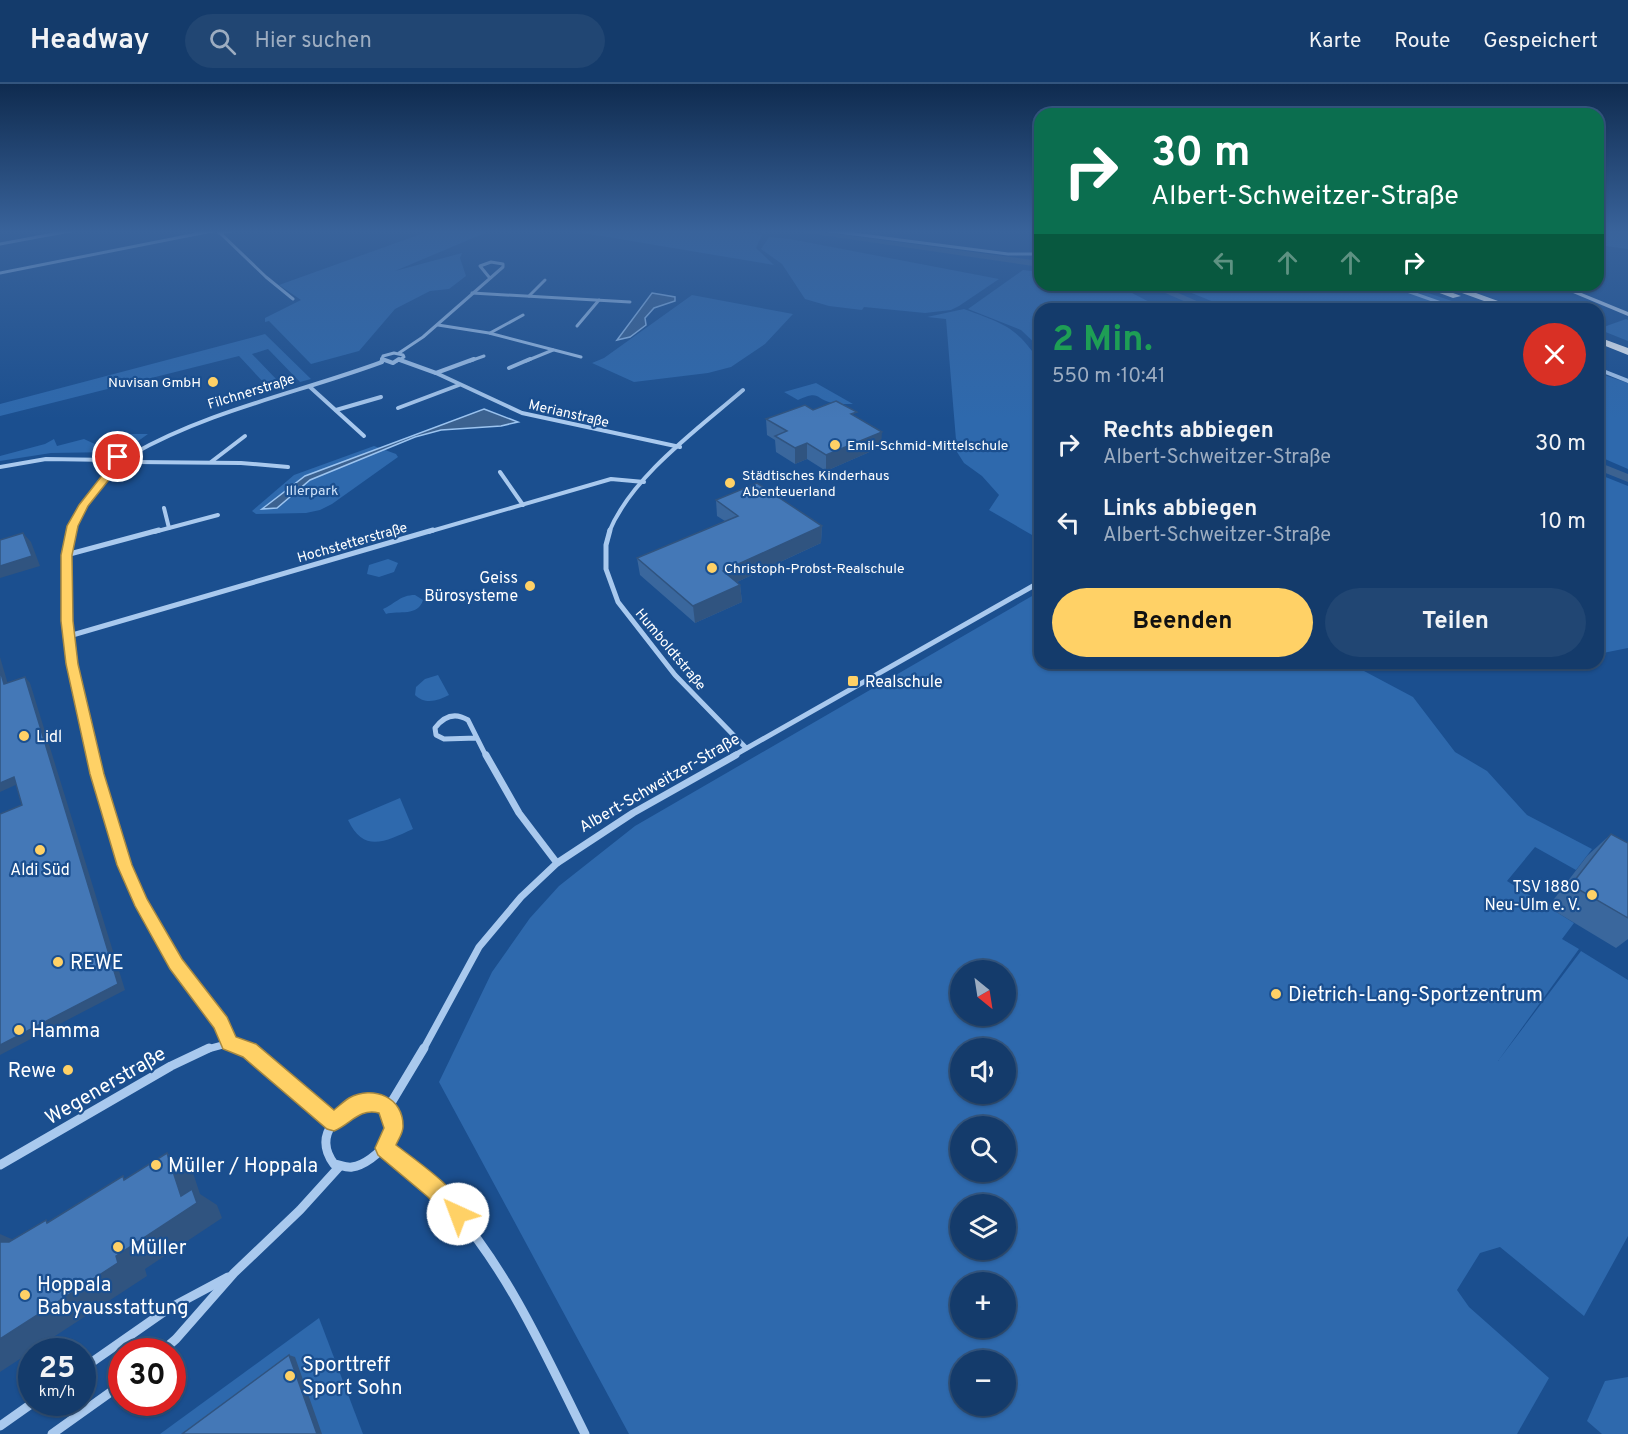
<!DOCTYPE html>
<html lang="de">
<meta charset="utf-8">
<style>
:root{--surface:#143b6b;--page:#214673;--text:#f1f3f6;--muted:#9dadc1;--line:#33557e;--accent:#ffd166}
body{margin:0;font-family:Overpass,sans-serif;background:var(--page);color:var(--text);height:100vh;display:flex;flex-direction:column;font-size:22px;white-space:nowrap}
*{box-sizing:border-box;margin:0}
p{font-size:20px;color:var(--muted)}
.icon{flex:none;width:33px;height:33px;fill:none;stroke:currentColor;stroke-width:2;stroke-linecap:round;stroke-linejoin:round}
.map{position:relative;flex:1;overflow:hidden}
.side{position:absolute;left:1034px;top:219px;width:570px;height:366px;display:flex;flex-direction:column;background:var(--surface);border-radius:18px;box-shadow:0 2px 4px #0004,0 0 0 2px var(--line)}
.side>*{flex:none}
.guide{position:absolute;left:1034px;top:24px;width:570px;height:183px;border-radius:18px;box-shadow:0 2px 4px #0004,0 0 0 2px var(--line);background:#0b6e4f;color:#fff;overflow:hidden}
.needle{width:39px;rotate:150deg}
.controls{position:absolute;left:950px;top:876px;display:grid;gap:12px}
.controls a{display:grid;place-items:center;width:66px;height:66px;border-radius:50%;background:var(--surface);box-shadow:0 2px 4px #0004,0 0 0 2px var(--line);font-size:30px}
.speed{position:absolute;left:18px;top:1254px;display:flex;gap:12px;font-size:30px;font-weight:700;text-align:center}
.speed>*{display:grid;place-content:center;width:78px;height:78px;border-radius:50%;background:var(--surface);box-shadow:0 2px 4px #0004,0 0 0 2px var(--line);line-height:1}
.speed small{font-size:15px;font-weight:400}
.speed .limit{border:9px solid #d22;background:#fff;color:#111}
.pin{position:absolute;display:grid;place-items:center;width:51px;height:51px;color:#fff;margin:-26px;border:3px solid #fff;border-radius:50%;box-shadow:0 2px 6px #0007}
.me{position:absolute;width:66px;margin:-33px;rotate:317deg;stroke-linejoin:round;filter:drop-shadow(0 0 4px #0008)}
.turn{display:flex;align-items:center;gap:21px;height:126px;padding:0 18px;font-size:27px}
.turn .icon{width:78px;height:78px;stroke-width:2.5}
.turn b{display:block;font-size:42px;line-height:51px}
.lanes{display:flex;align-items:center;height:57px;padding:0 18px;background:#0003;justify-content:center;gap:30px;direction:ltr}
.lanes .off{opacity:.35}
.round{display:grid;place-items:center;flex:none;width:63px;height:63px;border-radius:32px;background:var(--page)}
.headline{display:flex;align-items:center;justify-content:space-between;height:102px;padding:0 18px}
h1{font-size:36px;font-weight:700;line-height:45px;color:#1e9e55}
.action{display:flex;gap:12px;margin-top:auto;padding:12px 18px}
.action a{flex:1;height:69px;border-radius:36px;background:var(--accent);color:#111;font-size:24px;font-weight:700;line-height:69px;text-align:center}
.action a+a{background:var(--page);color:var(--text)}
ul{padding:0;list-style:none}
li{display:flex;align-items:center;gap:18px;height:78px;padding:0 18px}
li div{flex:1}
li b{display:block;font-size:22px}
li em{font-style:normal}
header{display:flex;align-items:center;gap:36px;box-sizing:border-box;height:84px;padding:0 30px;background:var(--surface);border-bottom:2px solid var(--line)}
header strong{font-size:28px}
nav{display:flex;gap:33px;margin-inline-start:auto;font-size:21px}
.search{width:420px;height:54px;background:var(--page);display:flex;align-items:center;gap:15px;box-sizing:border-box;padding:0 21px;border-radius:33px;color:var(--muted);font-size:22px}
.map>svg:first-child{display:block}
.green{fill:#2e69ad;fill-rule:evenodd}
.water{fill:#3c6290;stroke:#9cc4f0;stroke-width:1.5}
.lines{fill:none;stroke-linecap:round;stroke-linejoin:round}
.canal{fill:#3c6290;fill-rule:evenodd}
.street-far4{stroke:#a9c9ee;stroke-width:3}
.street-far3{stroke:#a9c9ee;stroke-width:4}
.street-far2{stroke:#a9c9ee;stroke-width:5}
.street-far1{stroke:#a9c9ee;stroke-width:7}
.street{stroke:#a9c9ee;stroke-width:9}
.secondary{fill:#d6e6fa;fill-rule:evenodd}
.highway{fill:#fff;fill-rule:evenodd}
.wall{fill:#3a679d}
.shaded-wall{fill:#305480}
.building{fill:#4478b7;stroke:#305480;stroke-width:1.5}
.route{fill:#ffd166;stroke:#a68842;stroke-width:1.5}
.poi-dot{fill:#ffd166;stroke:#1b4f8f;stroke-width:2}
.labels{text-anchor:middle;stroke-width:4.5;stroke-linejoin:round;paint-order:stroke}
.far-poi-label{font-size:14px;fill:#fff;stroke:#1b4f8f;text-anchor:start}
.far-street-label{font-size:14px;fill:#fff;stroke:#1b4f8f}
.far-park-label{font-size:14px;fill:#cfe3fa;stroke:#1b4f8f}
.poi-label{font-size:16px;fill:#fff;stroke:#1b4f8f;text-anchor:end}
.street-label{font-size:16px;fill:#fff;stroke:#1b4f8f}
.near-poi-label{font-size:20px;fill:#fff;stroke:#1b4f8f;text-anchor:start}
.near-street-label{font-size:20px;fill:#fff;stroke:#1b4f8f}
</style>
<header>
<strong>Headway</strong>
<div class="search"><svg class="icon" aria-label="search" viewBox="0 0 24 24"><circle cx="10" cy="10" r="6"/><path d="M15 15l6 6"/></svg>Hier suchen</div>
<nav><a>Karte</a><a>Route</a><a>Gespeichert</a></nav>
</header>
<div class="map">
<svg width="1628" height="1350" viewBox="0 0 1628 1350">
<rect width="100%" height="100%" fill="#1b4f8f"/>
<g class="green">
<path d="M 432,146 L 492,146 L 395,187 L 462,169 L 460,174 L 466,192 L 449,205 L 430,207 L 395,225 L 359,267 L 311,280 L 269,237 L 265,238 L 265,234 L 301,216 L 279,201 Z"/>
<path d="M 566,146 L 718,146 L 762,151 L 756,164 L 774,181 Z"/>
<path d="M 1598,146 L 1628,146 L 1628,165 L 1598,161 Z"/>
<path d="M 769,153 L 790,155 L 999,195 L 959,222 L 951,226 L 925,229 L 864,223 L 862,226 L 829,222 L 805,215 L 782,180 L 761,165 Z"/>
<path d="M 1023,186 L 1039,188 L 1040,201 L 1102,201 L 1132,209 L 1163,225 L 1040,225 L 1039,263 L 1021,246 L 968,225 Z"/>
<path d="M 1172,201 L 1404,201 L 1476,225 L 1231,225 Z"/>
<path d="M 692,211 L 793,230 L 765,260 L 731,283 L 708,289 L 634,298 L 592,279 L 604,274 Z"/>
<path d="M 964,225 C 1003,240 1015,241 1039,277 L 1039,455 L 989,426 L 999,411 L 982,392 L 964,379 L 957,368 L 946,235 L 927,233 Z"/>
<path d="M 1626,235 L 1628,236 L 1628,257 L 1598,245 Z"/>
<path d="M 265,250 L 311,295 L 300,298 L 268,265 L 252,270 L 278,297 L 265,300 L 239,272 L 0,332 L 0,320 Z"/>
<path d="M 1598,289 L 1628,299 L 1628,385 L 1598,372 Z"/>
<path d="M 816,299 L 853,320 C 846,320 838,320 832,319 C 814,314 820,306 798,316 L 784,308 Z"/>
<path d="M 127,350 L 148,350 L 127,365 L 116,368 L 51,369 L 0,377 L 0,372 L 45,360 L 54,355 L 57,362 L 84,355 L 99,362 L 124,354 L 123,351 Z"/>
<path d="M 374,362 L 396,370 L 398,373 L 332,420 L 320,426 L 306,429 L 256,430 L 252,427 L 294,391 Z"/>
<path d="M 1598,390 L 1628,402 L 1628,564 L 1598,570 Z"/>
<path d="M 388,475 L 398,479 L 394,488 L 379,493 L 367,490 L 369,481 Z"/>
<path d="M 1039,508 L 1040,579 L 1349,579 L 1413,613 L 1455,668 L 1487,687 L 1527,731 L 1592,765 L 1576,786 L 1535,763 L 1507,797 L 1574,839 L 1562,855 L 1579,865 L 1498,977 L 1581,867 L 1628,896 L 1628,1152 L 1584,1232 L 1500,1163 L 1480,1169 L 1457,1206 L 1469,1223 L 1549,1294 L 1517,1350 L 629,1350 L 439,998 L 492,888 L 530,834 L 559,802 L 635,742 ZM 960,886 L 1005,886 L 1005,932 L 960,932 ZM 960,964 L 1005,964 L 1005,1010 L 960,1010 ZM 960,1042 L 1005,1042 L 1005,1088 L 960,1088 ZM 960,1120 L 1005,1120 L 1005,1166 L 960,1166 ZM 960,1198 L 1005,1198 L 1005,1244 L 960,1244 ZM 960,1276 L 1005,1276 L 1005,1322 L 960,1322 Z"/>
<path d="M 415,511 L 423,516 C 418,533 399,526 386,530 L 383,525 C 395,520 400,511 415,511 Z"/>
<path d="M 1445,579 L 1556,579 C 1516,587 1484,589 1445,579 Z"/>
<path d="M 438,591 L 449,611 C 438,617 425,621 415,611 L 416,603 L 425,595 Z"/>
<path d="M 400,714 L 413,745 C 386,757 364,770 348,736 Z"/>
<path d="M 319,1234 L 363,1350 L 160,1350 Z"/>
<path d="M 1628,1293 L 1628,1350 L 1602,1350 L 1587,1337 L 1605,1297 Z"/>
</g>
<g class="water">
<path d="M 652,209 L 675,213 L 675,217 L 654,224 L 645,234 L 646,241 L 630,253 L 617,256 Z"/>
<path d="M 484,325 L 518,338 L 501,342 L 441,346 L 415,353 L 310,396 L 277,424 L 262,425 L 305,392 Z"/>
</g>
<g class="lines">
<g class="canal">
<path d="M 787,146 L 807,146 L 1040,177 L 1040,183 Z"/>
<path d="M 1147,201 L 1160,201 L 1215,225 L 1202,225 Z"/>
<path d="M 1598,378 L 1628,390 L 1628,398 L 1598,386 Z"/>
</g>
<g class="street-far4">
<path d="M 217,146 L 266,193 L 293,215"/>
<path d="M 823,146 L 1008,170 L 1040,170"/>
<path d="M 219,149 L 235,146"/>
<path d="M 0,160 L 75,146"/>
<path d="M 0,189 L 217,146"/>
<path d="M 1390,201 L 1458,225"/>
<path d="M 472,209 L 630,218"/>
<path d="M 529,212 L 545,196"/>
<path d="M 438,241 L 489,249 L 581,273"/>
<path d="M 577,242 L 599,216"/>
<path d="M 490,249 L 523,231"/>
<path d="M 399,269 L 423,253 L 503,183 L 503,180 L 491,178 L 480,182 L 489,193"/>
<path d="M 400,276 L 403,277"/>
<path d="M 381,277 L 383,272 L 394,269 L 403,271 L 404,273 L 397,277"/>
<path d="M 470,277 L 484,272"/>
<path d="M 526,277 L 553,266"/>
</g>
<g class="street-far3">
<path d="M 382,275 L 393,279 L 399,275"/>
<path d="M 400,276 L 436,289 L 522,329 L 680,363"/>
<path d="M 509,284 L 530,275"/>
<path d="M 1598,285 L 1628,297"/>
<path d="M 436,289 L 474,275"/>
<path d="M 310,303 L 364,352"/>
<path d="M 398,324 L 459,301"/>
<path d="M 336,326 L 381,313"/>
<path d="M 131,371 C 210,326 298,309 382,278"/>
<path d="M 134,371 L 137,376 C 128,382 119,384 109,381 L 115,374 Z"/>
<path d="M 135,378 L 241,379 L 288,383"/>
<path d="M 211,378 L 245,352"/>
<path d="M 0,383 L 46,375 L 112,376"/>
<path d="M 500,388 L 523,421"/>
<path d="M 164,424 L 169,444"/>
<path d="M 71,448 L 83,421 L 114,383"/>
<path d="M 154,448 L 218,431"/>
<path d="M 428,448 L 611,395 L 644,398"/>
<path d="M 609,448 C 632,392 698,345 743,306"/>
</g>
<g class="street-far2">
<path d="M 72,446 C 53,517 77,603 93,672"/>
<path d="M 610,446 L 606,461 L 606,485 L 618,518 L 675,591 L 746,664"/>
<path d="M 66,471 L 159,446"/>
<path d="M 69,552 L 433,446"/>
<path d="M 477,654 L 444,655 L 436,651 L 435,644 C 444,632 455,628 468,636 L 486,672"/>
<path d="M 733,672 L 1040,498"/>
</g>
<g class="street-far1">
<path d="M 93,671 C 109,743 134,817 176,879 C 194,907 217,928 230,959"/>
<path d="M 486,671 L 519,729 L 557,779"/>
<path d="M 204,966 L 230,959 L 248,966"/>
<path d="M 423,966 L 479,863 L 521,813 L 557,779 L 633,729 L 736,671"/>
</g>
<g class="street">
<path d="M 244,964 L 334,1038"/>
<path d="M 371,1018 C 375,1019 381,1020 384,1022 C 413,1039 375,1080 352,1083 C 347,1084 340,1081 334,1080 C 311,1049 341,1025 371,1018 Z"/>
<path d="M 388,1024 L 424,964"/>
<path d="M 385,1064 C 410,1084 436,1104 456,1128 C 512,1194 547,1274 585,1350"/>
<path d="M 0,1081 L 171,982 L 209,964"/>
<path d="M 161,1268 L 176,1255 L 234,1189 L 300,1126 L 339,1083"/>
<path d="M 82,1285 L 168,1225 L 228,1193"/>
<path d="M 0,1342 L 34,1318"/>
<path d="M 52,1350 L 122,1300"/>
</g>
<path class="secondary" d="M 1554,201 L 1562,201 L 1628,228 L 1628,232 Z"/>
<g class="highway">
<path d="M 1418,201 L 1432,201 L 1461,212 L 1453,214 Z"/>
<path d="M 1440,201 L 1454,201 L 1520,225 L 1506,225 Z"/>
<path d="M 1598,253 L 1628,264 L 1628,271 L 1598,259 Z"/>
</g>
</g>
<g class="wall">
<path d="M 813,326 L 857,333 L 881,363 L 826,387 L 807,375 L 795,380 L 776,368 L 775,356 L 767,351 L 766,335 Z"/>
<path d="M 716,416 L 822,442 L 821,459 L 737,498 L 740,501 L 742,518 L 695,539 L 640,491 L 637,474 L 725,437 L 717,432 Z"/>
<path d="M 1611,750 L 1628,759 L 1628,855 L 1616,864 L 1548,823 L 1587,772 Z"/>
</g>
<g class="shaded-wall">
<path d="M 882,348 L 881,363 L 826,387 L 826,371 Z"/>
<path d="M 807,359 L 807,375 L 795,380 L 795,364 Z"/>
<path d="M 822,442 L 821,459 L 724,504 L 723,487 Z"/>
<path d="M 23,449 L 31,458 L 40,482 L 0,494 L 0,482 Z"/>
<path d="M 740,501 L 742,518 L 695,539 L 693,522 Z"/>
<path d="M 0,573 L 10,607 L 4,600 L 0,586 Z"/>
<path d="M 25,593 L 30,599 L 125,906 L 0,971 L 0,961 L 118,900 Z"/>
<path d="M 14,693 L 20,699 L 0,708 L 0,699 Z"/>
<path d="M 167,1069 L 192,1086 L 200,1110 L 217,1121 L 222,1134 L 145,1185 L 147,1192 L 0,1288 L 0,1255 L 116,1172 L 181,1112 Z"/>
<path d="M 0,1150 L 14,1156 L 0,1164 Z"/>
<path d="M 289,1271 L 295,1273 L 322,1350 L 317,1350 Z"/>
</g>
<g class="building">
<path d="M 836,317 L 857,328 L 851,330 L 882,348 L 826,371 L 807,359 L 795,364 L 775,352 L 787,347 L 766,335 L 805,321 L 813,326 Z"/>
<path d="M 757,399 L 822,442 L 723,487 L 740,501 L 693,522 L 637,474 L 738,432 L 716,416 Z"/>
<path d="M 23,449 L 32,472 L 0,482 L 0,456 Z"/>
<path d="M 0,586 L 4,600 L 25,593 L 118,900 L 0,961 L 0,730 L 22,721 L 14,693 L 0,699 Z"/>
<path d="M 1611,750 L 1628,759 L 1628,834 L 1571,801 Z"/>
<path d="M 167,1069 L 181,1112 L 192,1105 L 197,1119 L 116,1172 L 118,1179 L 0,1255 L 0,1158 L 9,1158 L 46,1136 L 47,1139 L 123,1092 L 124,1096 Z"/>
<path d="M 289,1271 L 317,1350 L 182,1350 Z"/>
</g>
<linearGradient id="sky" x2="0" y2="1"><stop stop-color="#0f2b4f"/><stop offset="0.44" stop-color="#39639b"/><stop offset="1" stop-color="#39639b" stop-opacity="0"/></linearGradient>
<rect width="1628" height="335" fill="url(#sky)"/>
<path class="route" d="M 115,371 L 123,373 L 114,379 L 119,383 L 88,422 L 78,442 L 72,471 L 73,537 L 78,580 L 104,690 L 132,781 L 147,815 L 182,875 L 227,933 L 236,953 L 256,960 L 334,1026 C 339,1022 344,1017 349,1014 C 373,1001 404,1013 403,1043 C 403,1049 398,1056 396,1061 C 418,1078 457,1104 468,1130 L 465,1137 L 458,1140 L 451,1137 L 428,1113 L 378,1071 L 375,1064 L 384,1044 L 379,1029 C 359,1024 351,1040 334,1047 L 327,1045 L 243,973 L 223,965 L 214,944 L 170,885 L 135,822 L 117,781 L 90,690 L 66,580 L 61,537 L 61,471 L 67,442 L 79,421 L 108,384 L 104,381 L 105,378 Z"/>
<g class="poi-dot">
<circle cx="213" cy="298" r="6"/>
<circle cx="835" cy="361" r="6"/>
<circle cx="730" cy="399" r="6"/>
<circle cx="712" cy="484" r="6"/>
<circle cx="530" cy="502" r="6"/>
<rect x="847" y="591" width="12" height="12" rx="3"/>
<circle cx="24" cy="652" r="6"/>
<circle cx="40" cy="766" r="6"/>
<circle cx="1592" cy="811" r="6"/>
<circle cx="58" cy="878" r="6"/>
<circle cx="1276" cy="910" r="6"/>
<circle cx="19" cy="946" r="6"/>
<circle cx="68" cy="986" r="6"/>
<circle cx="156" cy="1081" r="6"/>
<circle cx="118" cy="1163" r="6"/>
<circle cx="25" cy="1211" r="6"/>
<circle cx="290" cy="1292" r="6"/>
</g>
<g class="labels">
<g class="far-poi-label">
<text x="201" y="303" text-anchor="end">Nuvisan GmbH</text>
<text x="847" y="366">Emil-Schmid-Mittelschule</text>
<text x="742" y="396">Städtisches Kinderhaus<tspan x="742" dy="16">Abenteuerland</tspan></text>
<text x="724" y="489">Christoph-Probst-Realschule</text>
</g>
<g class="far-street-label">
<text transform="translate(251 307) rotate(-17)" y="5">Filchnerstraße</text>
<text transform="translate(569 329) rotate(13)" y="5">Merianstraße</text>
<text transform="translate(352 458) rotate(-16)" y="5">Hochstetterstraße</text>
<text transform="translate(671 565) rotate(50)" y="5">Humboldtstraße</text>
</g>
<g class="far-park-label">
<text x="312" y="411">Illerpark</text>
</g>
<g class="poi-label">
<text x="518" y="499">Geiss<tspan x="518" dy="18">Bürosysteme</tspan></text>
<text x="865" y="603" text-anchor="start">Realschule</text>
<text x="36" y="658" text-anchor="start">Lidl</text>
<text x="40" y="791" text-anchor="middle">Aldi Süd</text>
<text x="1580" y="808">TSV 1880<tspan x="1580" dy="18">Neu-Ulm e. V.</tspan></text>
</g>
<g class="street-label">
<text transform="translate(659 698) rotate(-30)" y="6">Albert-Schweitzer-Straße</text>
</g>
<g class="near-poi-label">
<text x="70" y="885">REWE</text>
<text x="1288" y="917">Dietrich-Lang-Sportzentrum</text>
<text x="31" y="953">Hamma</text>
<text x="56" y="993" text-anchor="end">Rewe</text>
<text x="168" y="1088">Müller / Hoppala</text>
<text x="130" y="1170">Müller</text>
<text x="37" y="1207">Hoppala<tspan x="37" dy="23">Babyausstattung</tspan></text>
<text x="302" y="1287">Sporttreff<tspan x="302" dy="23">Sport Sohn</tspan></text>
</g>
<g class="near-street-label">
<text transform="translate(105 1001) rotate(-30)" y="7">Wegenerstraße</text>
</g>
</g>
</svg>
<div class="controls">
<a><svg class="needle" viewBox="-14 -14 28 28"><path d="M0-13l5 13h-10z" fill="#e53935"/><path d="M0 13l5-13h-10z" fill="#9dadc1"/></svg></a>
<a><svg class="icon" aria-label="sound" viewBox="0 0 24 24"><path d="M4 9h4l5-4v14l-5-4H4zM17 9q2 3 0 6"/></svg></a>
<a><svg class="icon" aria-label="search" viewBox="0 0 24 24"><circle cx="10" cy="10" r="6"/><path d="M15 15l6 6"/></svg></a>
<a><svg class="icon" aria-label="layers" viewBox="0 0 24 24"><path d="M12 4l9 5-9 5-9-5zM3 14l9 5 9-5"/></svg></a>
<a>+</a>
<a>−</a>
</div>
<div class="speed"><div>25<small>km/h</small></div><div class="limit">30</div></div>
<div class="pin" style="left:118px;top:373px;background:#d93025"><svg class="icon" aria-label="arrive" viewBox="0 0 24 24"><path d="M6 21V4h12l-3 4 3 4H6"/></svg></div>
<svg class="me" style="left:458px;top:1130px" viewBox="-20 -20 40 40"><circle r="19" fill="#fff"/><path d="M0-13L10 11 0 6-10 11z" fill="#ffd166"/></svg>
<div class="guide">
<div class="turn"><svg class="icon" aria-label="right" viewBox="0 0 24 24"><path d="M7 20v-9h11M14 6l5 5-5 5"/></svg><div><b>30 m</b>Albert-Schweitzer-Straße</div></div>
<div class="lanes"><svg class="icon off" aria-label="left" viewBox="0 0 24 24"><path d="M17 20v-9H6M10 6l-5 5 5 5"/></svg><svg class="icon off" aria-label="ahead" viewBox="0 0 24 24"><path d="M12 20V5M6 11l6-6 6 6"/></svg><svg class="icon off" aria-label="ahead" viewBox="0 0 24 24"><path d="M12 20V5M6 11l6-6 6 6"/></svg><svg class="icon" aria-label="right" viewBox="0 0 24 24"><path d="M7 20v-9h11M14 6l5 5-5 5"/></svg></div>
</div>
<section class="side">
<div class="headline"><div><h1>2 Min.</h1><p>550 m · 10:41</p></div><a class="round" style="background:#d93025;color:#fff"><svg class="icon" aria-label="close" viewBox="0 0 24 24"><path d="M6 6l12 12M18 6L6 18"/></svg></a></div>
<ul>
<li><svg class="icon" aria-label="right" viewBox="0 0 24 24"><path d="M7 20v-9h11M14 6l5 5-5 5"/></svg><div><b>Rechts abbiegen</b><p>Albert-Schweitzer-Straße</p></div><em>30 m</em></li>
<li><svg class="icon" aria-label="left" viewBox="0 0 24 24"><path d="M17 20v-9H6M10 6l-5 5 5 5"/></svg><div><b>Links abbiegen</b><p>Albert-Schweitzer-Straße</p></div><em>10 m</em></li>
</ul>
<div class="action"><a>Beenden</a><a>Teilen</a></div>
</section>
</div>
